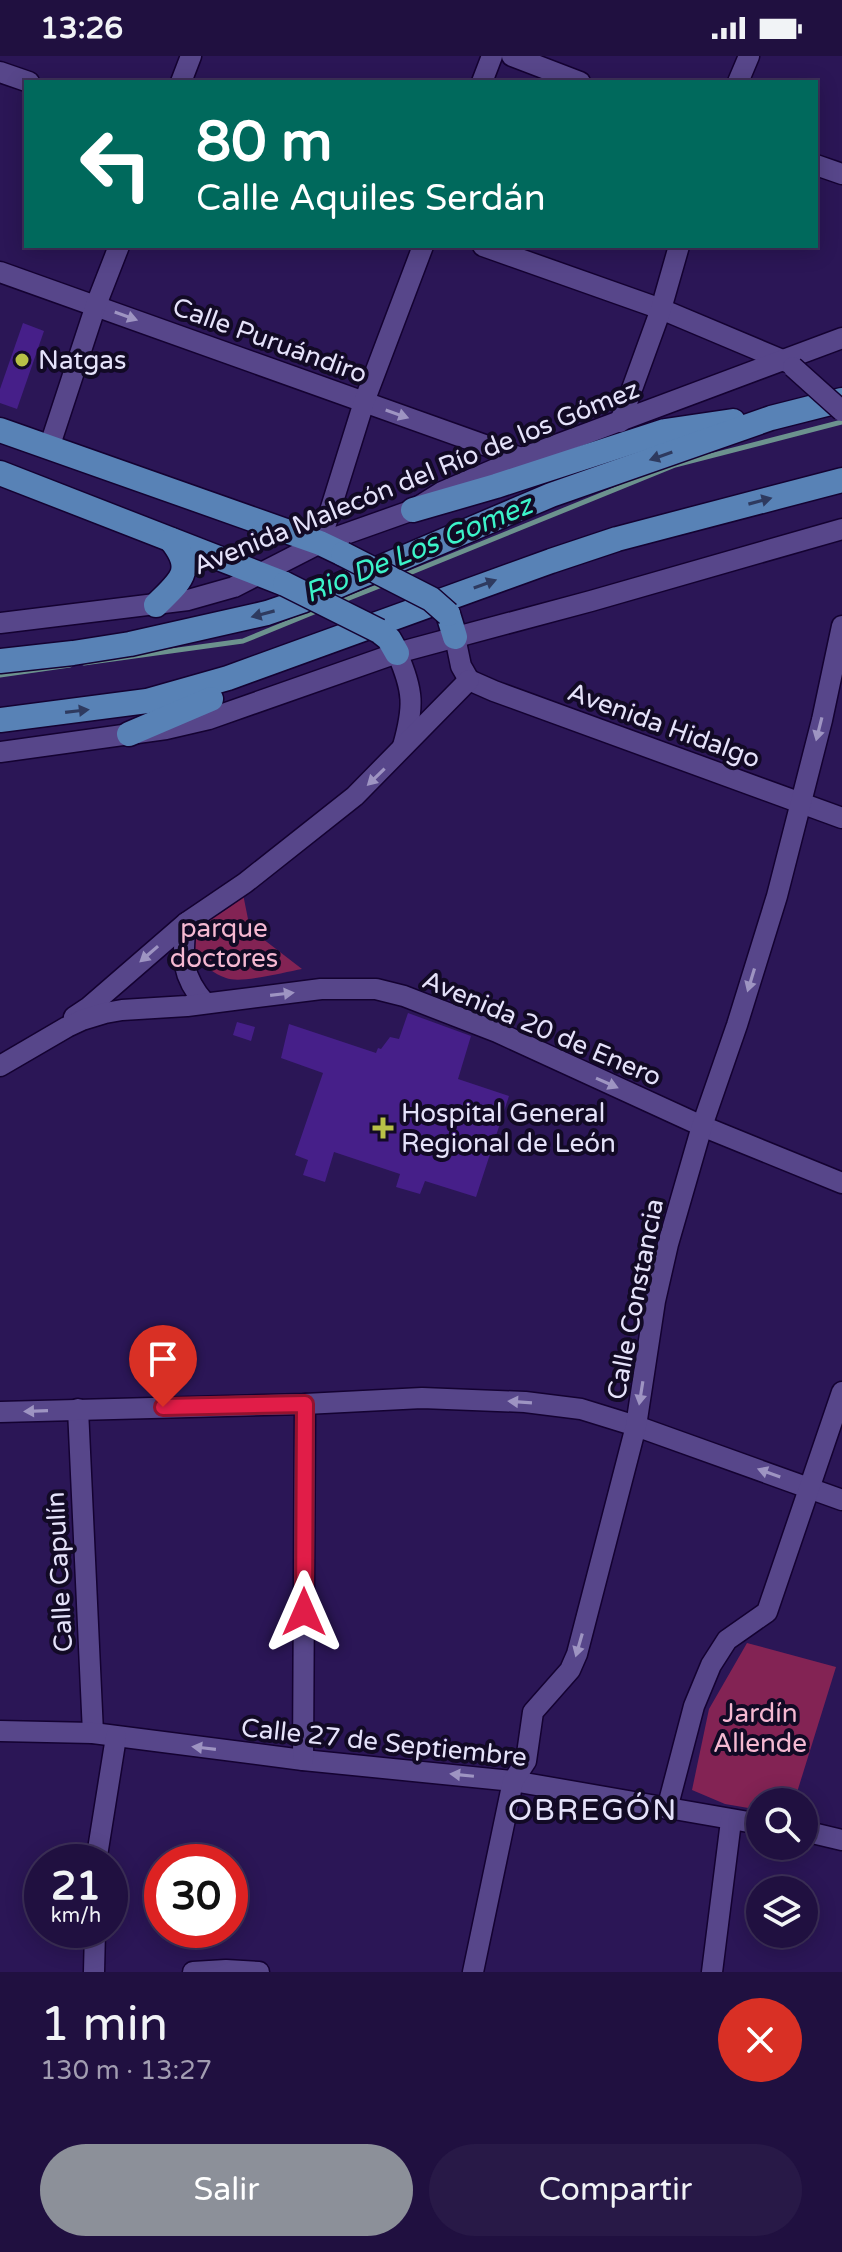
<!DOCTYPE html>
<html lang="es">
<meta charset="utf-8">
<style>
:root{--surface:#201040;--page:#281947;--text:#f1f3f6;--muted:#a29db1;--line:#3d3059;--accent:#8c9099}
body{margin:0;font-family:"Varela Round",sans-serif;background:var(--page);color:var(--text);height:100vh;display:flex;flex-direction:column;font-size:30px;white-space:nowrap}
*{box-sizing:border-box;margin:0}
p{font-size:26px;color:var(--muted)}
.icon{flex:none;width:44px;height:44px;fill:none;stroke:currentColor;stroke-width:2;stroke-linecap:round;stroke-linejoin:round}
.map{position:relative;height:1916px;overflow:hidden}
.panel{display:flex;flex-direction:column;background:var(--surface);flex:1}
.panel>*{flex:none}
.top-card{position:absolute;left:24px;top:24px;width:794px;height:168px;border-radius:0px;box-shadow:0 4px 20px #0003,0 0 0 2px var(--line);background:#00695c;color:#fff;overflow:hidden}
.buttons{position:absolute;left:746px;top:1732px;display:grid;gap:16px}
.buttons a{display:grid;place-items:center;width:72px;height:72px;border-radius:50%;background:var(--surface);box-shadow:0 4px 20px #0003,0 0 0 2px var(--line);font-size:40px}
.speed{position:absolute;left:24px;top:1788px;display:flex;gap:16px;font-size:40px;font-weight:700;text-align:center}
.speed>*{display:grid;place-content:center;width:104px;height:104px;border-radius:50%;background:var(--surface);box-shadow:0 4px 20px #0003,0 0 0 2px var(--line);line-height:1}
.speed small{font-size:20px;font-weight:400}
.speed .limit{border:12px solid #d22;background:#fff;color:#111}
.pin{position:absolute;display:grid;place-items:center;width:68px;height:68px;color:#fff;margin:-82px -34px;border-radius:50% 50% 50% 0;rotate:-45deg;box-shadow:0 0 8px #0007}
.pin .icon{rotate:45deg}
.me{position:absolute;width:88px;margin:-44px;rotate:0deg;stroke-linejoin:round;filter:drop-shadow(0 0 6px #0008)}
.turn{display:flex;align-items:center;gap:28px;height:168px;padding:0 40px;font-size:36px}
.turn .icon{width:104px;height:104px;stroke-width:2.5}
.turn b{display:block;font-size:56px;line-height:68px}
.round{display:grid;place-items:center;flex:none;width:84px;height:84px;border-radius:42px;background:var(--page)}
.head{display:flex;align-items:center;justify-content:space-between;height:136px;padding:0 40px}
h1{font-size:48px;font-weight:600;line-height:60px}
.primary-button{display:flex;gap:16px;margin-top:auto;padding:16px 40px}
.primary-button a{flex:1;height:92px;border-radius:48px;background:var(--accent);color:#fff;font-size:32px;font-weight:600;line-height:92px;text-align:center}
.primary-button a+a{background:var(--page);color:var(--text)}
.status{display:flex;justify-content:space-between;align-items:center;height:56px;padding:0 40px;background:var(--surface);direction:ltr}
.status svg{height:22px;fill:currentColor}
.map>svg:first-child{display:block}
.green{fill:#832354}
.lines{fill:none;stroke-linecap:round;stroke-linejoin:round}
.stream{stroke:#6c928e;stroke-width:5}
.building{fill:#461f89}
.minor-casing{stroke:#140231;stroke-width:23}
.major-casing{stroke:#140231;stroke-width:27}
.minor{stroke:#57468a;stroke-width:20}
.major{stroke:#5882b6;stroke-width:24}
.minor-bridge-casing{stroke:#140231;stroke-width:23;stroke-linecap:butt}
.major-bridge-casing{stroke:#140231;stroke-width:27;stroke-linecap:butt}
.minor-bridge{stroke:#57468a;stroke-width:20}
.major-bridge{stroke:#5882b6;stroke-width:24}
.oneway{fill:#9e94c2}
.oneway2{fill:#2e3a5f}
.route-casing{stroke:#92132f;stroke-width:20}
.route{stroke:#e11d48;stroke-width:14}
.poi-dot{fill:#b8c147;stroke:#120a25;stroke-width:3}
.labels{text-anchor:middle;stroke-width:8;stroke-linejoin:round;paint-order:stroke}
.street-label{font-size:26px;fill:#e5e2fa;stroke:#120a25}
.poi-label{font-size:26px;fill:#e5e2fa;stroke:#120a25;text-anchor:start}
.park-label{font-size:26px;fill:#f5b8d1;stroke:#120a25}
.water-label{font-size:28px;font-style:italic;fill:#3cf3c9;stroke:#120a25}
.quarter-label{font-size:30px;letter-spacing:2px;fill:#e5e2fa;stroke:#120a25}
</style>
<div class="status"><b>13:26</b><svg viewBox="0 0 49 12"><path d="M0 12V9h3v3zM5 12V6h3v6zM10 12V3h3v9zM15 12V0h3v12zM26 1h20v11H26zM47 4h2v5h-2z"/></svg></div>
<div class="map">
<svg width="842" height="1916" viewBox="0 0 842 1916">
<rect width="100%" height="100%" fill="#2b1656"/>
<g class="green">
<path d="M 243,838 L 250,873 L 302,913 C 285,916 241,928 226,922 C 214,918 204,909 194,901 C 191,864 202,869 228,852 C 233,849 238,843 243,838 Z"/>
<path d="M 747,1587 L 836,1611 L 794,1746 L 760,1746 L 760,1754 L 725,1748 L 692,1734 L 709,1653 Z"/>
</g>
<g class="lines">
<g class="stream">
<path d="M 402,520 L 675,409 L 842,366"/>
<path d="M 339,546 L 382,529"/>
<path d="M 84,607 L 243,585 L 319,554"/>
<path d="M 0,619 L 70,609"/>
</g>
</g>
<g class="building">
<path d="M 23,267 L 44,275 L 17,353 L 0,347 L 0,333 Z"/>
<path d="M 408,957 L 471,980 L 458,1023 L 509,1040 L 476,1141 L 425,1125 L 420,1138 L 396,1131 L 400,1118 L 334,1096 L 325,1126 L 303,1119 L 308,1104 L 295,1099 L 323,1017 L 281,1002 L 289,968 L 376,997 L 378,992 L 381,993 L 390,981 L 399,983 Z"/>
<path d="M 237,966 L 255,971 L 251,985 L 233,979 Z"/>
</g>
<g class="lines">
<defs>
<g id="minor">
<path d="M 512,0 L 580,26"/>
<path d="M 0,16 L 29,26"/>
<path d="M 181,26 L 191,0"/>
<path d="M 482,26 L 492,0"/>
<path d="M 738,26 L 749,0"/>
<path d="M 816,109 L 842,118"/>
<path d="M 483,190 L 661,253 L 787,306"/>
<path d="M 0,216 L 521,402"/>
<path d="M 620,366 L 661,253 L 679,190"/>
<path d="M 49,392 L 96,249 L 119,190"/>
<path d="M 320,487 L 364,346 L 423,190"/>
<path d="M 0,567 L 188,544 L 234,531 L 320,487 L 413,454 L 442,436 L 521,402 L 842,282"/>
<path d="M 455,581 L 461,610 L 469,624"/>
<path d="M 397,597 C 414,635 414,651 403,690"/>
<path d="M 469,624 L 494,635 L 842,762"/>
<path d="M 0,696 L 166,673 L 209,663 L 397,597 L 591,545 L 842,473"/>
<path d="M 186,867 C 182,901 181,920 205,947"/>
<path d="M 74,961 L 89,951 L 186,867 L 245,827 L 355,740 L 469,624"/>
<path d="M 0,1010 L 67,971 L 82,964 L 105,957 L 122,954 L 187,950 L 321,933 L 376,933 L 404,940 L 497,976 L 702,1070 L 842,1127"/>
<path d="M 78,1353 L 93,1677"/>
<path d="M 0,1356 L 305,1348 L 422,1342 L 525,1346 L 581,1353 L 636,1370 L 842,1444"/>
<path d="M 0,1675 L 93,1677 L 303,1704 L 513,1725 L 760,1768"/>
<path d="M 303,1704 L 305,1348"/>
<path d="M 667,1753 L 694,1650 L 711,1609 L 727,1584 L 767,1556 L 842,1336"/>
<path d="M 804,1775 L 842,1784"/>
<path d="M 96,1806 L 116,1681"/>
<path d="M 94,1916 L 95,1874"/>
<path d="M 193,1916 L 226,1914 L 259,1916"/>
<path d="M 473,1916 L 513,1725 L 526,1705 L 533,1656 L 570,1614 L 577,1598 L 636,1370 L 655,1245 L 668,1188 L 702,1070 L 737,969 L 777,840 L 822,664 L 842,570"/>
<path d="M 712,1916 L 731,1765"/>
</g>
<g id="major">
<path d="M 0,374 L 320,487 L 343,498"/>
<path d="M 0,417 L 285,528"/>
<path d="M 413,454 L 496,430 L 665,375 L 733,365"/>
<path d="M 156,549 C 180,525 196,515 171,484"/>
<path d="M 448,558 L 455,581"/>
<path d="M 379,575 L 389,583 L 397,597"/>
<path d="M 0,605 L 73,597 L 130,588 L 267,557 L 302,545 L 551,439 L 771,362 L 842,344"/>
<path d="M 0,664 L 147,645 L 228,622 L 551,505 L 617,483 L 842,424"/>
<path d="M 129,678 L 211,643"/>
</g>
</defs>
<use href="#minor" class="minor-casing"/>
<use href="#major" class="major-casing"/>
<use href="#minor" class="minor"/>
<use href="#major" class="major"/>
<defs>
<path id="minor-bridge" d="M 793,311 L 842,355"/>
<g id="major-bridge">
<path d="M 343,498 L 431,543 L 448,558"/>
<path d="M 285,528 L 379,575"/>
</g>
</defs>
<use href="#minor-bridge" class="minor-bridge-casing"/>
<use href="#major-bridge" class="major-bridge-casing"/>
<use href="#minor-bridge" class="minor-bridge"/>
<use href="#major-bridge" class="major-bridge"/>
</g>
<defs><path id="oneway-solid" d="M-6-.8H1V-3.2L6.5 0L1 3.2V.8H-6Z" transform="scale(2)"/></defs>
<g class="oneway">
<use href="#oneway-solid" transform="translate(126 260) rotate(20)"/>
<use href="#oneway-solid" transform="translate(397 358) rotate(19)"/>
<use href="#oneway-solid" transform="translate(819 673) rotate(104)"/>
<use href="#oneway-solid" transform="translate(376 721) rotate(136)"/>
<use href="#oneway-solid" transform="translate(149 898) rotate(139)"/>
<use href="#oneway-solid" transform="translate(751 924) rotate(107)"/>
<use href="#oneway-solid" transform="translate(282 938) rotate(-7)"/>
<use href="#oneway-solid" transform="translate(607 1027) rotate(24)"/>
<use href="#oneway-solid" transform="translate(641 1337) rotate(99)"/>
<use href="#oneway-solid" transform="translate(520 1346) rotate(-176)"/>
<use href="#oneway-solid" transform="translate(36 1355) rotate(178)"/>
<use href="#oneway-solid" transform="translate(769 1417) rotate(-160)"/>
<use href="#oneway-solid" transform="translate(579 1589) rotate(106)"/>
<use href="#oneway-solid" transform="translate(204 1692) rotate(-173)"/>
<use href="#oneway-solid" transform="translate(462 1719) rotate(-174)"/>
</g>
<g class="oneway2">
<use href="#oneway-solid" transform="translate(661 400) rotate(161)"/>
<use href="#oneway-solid" transform="translate(760 445) rotate(-15)"/>
<use href="#oneway-solid" transform="translate(485 528) rotate(-20)"/>
<use href="#oneway-solid" transform="translate(263 558) rotate(165)"/>
<use href="#oneway-solid" transform="translate(77 655) rotate(-7)"/>
</g>
<g class="lines">
<defs>
<path id="route" d="M 163,1351 L 305,1348 L 304,1556"/>
</defs>
<use href="#route" class="route-casing"/>
<use href="#route" class="route"/>
</g>
<g class="poi-dot">
<circle cx="22" cy="304" r="8"/>
<path d="M379 1060h8v8h8v8h-8v8h-8v-8h-8v-8h8z"/>
</g>
<g class="labels">
<g class="street-label">
<text transform="translate(270 284) rotate(20)" y="9">Calle Puruándiro</text>
<text transform="translate(416 421) rotate(-22)" y="9">Avenida Malecón del Río de los Gómez</text>
<text transform="translate(664 669) rotate(20)" y="9">Avenida Hidalgo</text>
<text transform="translate(542 972) rotate(23)" y="9">Avenida 20 de Enero</text>
<text transform="translate(635 1243) rotate(-79)" y="9">Calle Constancia</text>
<text transform="translate(59 1516) rotate(-93)" y="9">Calle Capulín</text>
<text transform="translate(384 1686) rotate(6)" y="9">Calle 27 de Septiembre</text>
</g>
<g class="poi-label">
<text x="38" y="313">Natgas</text>
<text x="401" y="1066">Hospital General<tspan x="401" dy="30">Regional de León</tspan></text>
</g>
<g class="park-label">
<text x="224" y="881">parque<tspan x="224" dy="30">doctores</tspan></text>
<text x="760" y="1666">Jardín<tspan x="760" dy="30">Allende</tspan></text>
</g>
<g class="water-label">
<text transform="translate(418 492) rotate(-22)" y="10">Rio De Los Gomez</text>
</g>
<g class="quarter-label">
<text x="593" y="1764">OBREGÓN</text>
</g>
</g>
</svg>
<div class="buttons">
<a><svg class="icon" aria-label="search" viewBox="0 0 24 24"><circle cx="10" cy="10" r="6"/><path d="M15 15l6 6"/></svg></a>
<a><svg class="icon" aria-label="layers" viewBox="0 0 24 24"><path d="M12 4l9 5-9 5-9-5zM3 14l9 5 9-5"/></svg></a>
</div>
<div class="speed"><div>21<small>km/h</small></div><div class="limit">30</div></div>
<div class="pin" style="left:163px;top:1351px;background:#d93025"><svg class="icon" aria-label="arrive" viewBox="0 0 24 24"><path d="M6 21V4h12l-3 4 3 4H6"/></svg></div>
<svg class="me" style="left:304px;top:1556px" viewBox="-20 -20 40 40"><path d="M0-17L14 15 0 8-14 15z" fill="#e11d48" stroke="#fff" stroke-width="4"/></svg>
<div class="top-card">
<div class="turn"><svg class="icon" aria-label="left" viewBox="0 0 24 24"><path d="M17 20v-9H6M10 6l-5 5 5 5"/></svg><div><b>80 m</b>Calle Aquiles Serdán</div></div>
</div>
</div>
<section class="panel">
<div class="head"><div><h1>1 min</h1><p>130 m · 13:27</p></div><a class="round" style="background:#d93025;color:#fff"><svg class="icon" aria-label="close" viewBox="0 0 24 24"><path d="M6 6l12 12M18 6L6 18"/></svg></a></div>
<div class="primary-button"><a>Salir</a><a>Compartir</a></div>
</section>
